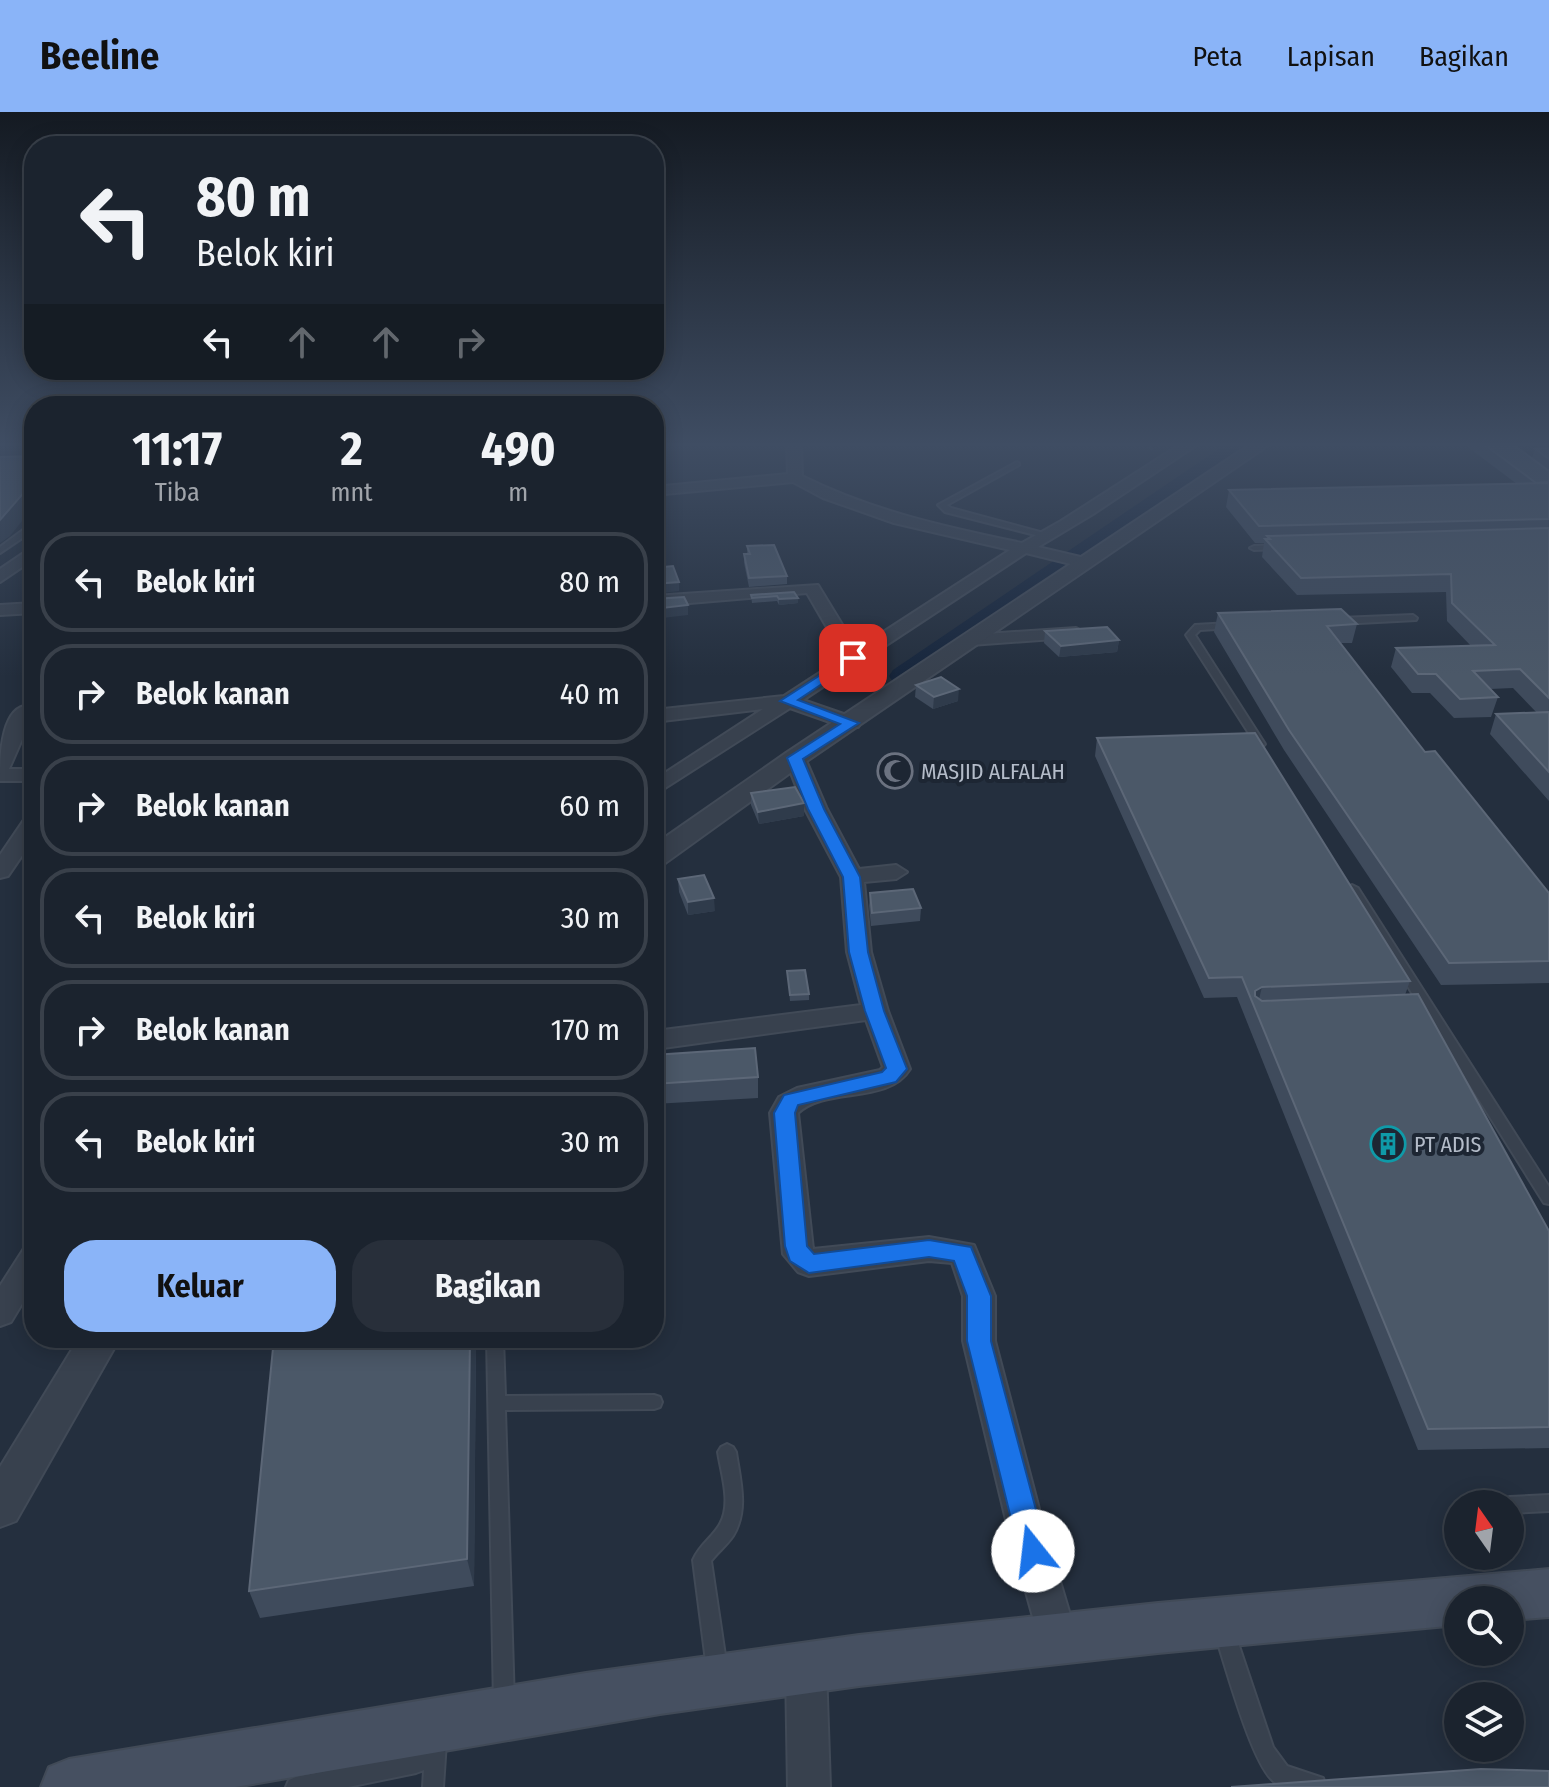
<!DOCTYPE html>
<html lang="id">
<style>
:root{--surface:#1b232e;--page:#282f3a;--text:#f1f3f6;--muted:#a0a4aa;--line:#39404a;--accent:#8ab4f8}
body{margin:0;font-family:"Fira Sans Condensed",sans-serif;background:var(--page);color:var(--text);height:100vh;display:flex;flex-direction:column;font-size:30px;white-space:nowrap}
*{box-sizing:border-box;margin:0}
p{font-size:26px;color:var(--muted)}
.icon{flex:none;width:44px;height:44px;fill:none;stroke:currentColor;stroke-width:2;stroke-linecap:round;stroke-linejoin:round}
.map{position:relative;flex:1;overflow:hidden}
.sheet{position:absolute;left:24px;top:284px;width:640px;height:952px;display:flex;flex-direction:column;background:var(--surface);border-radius:32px;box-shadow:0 4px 20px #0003,0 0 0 2px var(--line)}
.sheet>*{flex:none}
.banner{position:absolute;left:24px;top:24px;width:640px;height:244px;border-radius:32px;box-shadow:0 4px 20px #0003,0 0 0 2px var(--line);background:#1b232e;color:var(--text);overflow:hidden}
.needle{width:52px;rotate:346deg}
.buttons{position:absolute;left:1444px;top:1378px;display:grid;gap:16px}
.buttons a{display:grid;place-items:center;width:80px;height:80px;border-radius:50%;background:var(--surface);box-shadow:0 4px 20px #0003,0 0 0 2px var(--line);font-size:40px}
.pin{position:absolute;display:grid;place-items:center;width:68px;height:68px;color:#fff;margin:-34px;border-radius:16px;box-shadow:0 4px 12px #0006}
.me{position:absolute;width:88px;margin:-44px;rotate:344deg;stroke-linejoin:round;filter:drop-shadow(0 0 6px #0008)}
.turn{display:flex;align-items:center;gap:28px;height:168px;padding:0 40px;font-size:36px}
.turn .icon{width:104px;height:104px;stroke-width:2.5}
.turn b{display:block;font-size:56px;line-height:68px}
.lanes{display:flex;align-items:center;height:76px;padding:0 40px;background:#0003;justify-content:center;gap:40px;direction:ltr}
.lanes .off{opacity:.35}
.eta{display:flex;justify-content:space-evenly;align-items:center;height:136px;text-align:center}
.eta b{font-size:48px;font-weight:700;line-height:56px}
.button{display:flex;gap:16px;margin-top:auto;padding:16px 40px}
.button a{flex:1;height:92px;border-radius:32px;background:var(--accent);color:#111;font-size:32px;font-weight:700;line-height:92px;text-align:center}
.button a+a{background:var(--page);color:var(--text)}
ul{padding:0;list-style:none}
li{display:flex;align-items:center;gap:24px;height:100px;margin:0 16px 12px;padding:0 24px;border:4px solid var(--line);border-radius:32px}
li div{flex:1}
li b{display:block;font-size:30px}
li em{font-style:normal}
header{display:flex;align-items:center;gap:48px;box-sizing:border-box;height:112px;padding:0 40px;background:var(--accent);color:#111}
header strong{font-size:38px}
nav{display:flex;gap:44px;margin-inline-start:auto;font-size:28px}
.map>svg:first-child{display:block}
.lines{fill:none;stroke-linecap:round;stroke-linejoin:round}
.river{fill:#17263c;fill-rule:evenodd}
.service-casing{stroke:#414a57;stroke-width:4}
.minor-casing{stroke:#414a57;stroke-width:4}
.tertiary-casing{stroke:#414a57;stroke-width:4}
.secondary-casing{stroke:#414a57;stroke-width:4}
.path{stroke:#3f5557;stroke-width:3;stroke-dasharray:4 4;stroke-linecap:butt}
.service{fill:#38414e;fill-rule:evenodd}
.minor{fill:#38414e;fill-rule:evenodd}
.tertiary{fill:#38414e;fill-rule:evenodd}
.secondary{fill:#465061;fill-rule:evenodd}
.wall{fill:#3f4b5c}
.shaded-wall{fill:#2f3b4b}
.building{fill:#4b5868;stroke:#5c6777;stroke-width:2}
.route{fill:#1a73e8;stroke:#114b97;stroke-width:2}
.labels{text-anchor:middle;stroke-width:8;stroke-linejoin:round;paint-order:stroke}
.poi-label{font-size:22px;fill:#b4bcc9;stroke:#1d2633;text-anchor:start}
</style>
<header>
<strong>Beeline</strong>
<nav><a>Peta</a><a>Lapisan</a><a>Bagikan</a></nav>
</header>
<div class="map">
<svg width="1549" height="1675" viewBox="0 0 1549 1675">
<rect width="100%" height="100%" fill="#242f3e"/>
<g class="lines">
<path class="river" d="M 1229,330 L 1254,330 L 913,570 L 903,573 L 893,570 L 889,564 L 893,558 Z"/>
<defs>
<g id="service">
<path d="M 1017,350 L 1019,351 L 1019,353 L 947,393 L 951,396 L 1051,423 L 1051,427 L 945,400 L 938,393 Z"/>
<path d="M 31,412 L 34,412 L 34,418 L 0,441 L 0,435 Z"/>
<path d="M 1279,433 L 1283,435 L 1282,437 L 1254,438 L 1250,436 L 1254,434 Z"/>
<path d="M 1413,503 L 1417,506 L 1416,508 L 1340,512 L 1336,509 L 1340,506 Z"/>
<path d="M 1230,511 L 1233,512 L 1233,516 L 1200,518 L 1195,523 L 1265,632 L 1263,634 L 1257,634 L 1186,523 L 1195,513 Z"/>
<path d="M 1352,773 L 1358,776 L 1549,1075 L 1549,1092 L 1544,1091 L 1346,776 Z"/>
<path d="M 487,1226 L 503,1226 L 505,1284 L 654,1283 L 660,1285 L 662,1290 L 660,1295 L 654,1297 L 505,1298 L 514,1591 L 511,1598 L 504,1601 L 497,1598 L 494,1591 Z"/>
<path d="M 727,1332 L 733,1335 L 736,1340 C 740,1368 749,1398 733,1424 C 727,1433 718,1440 711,1449 L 727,1557 L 724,1564 L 717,1567 L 710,1564 L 707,1557 L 693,1448 C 700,1432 713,1425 720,1412 C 732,1391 721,1361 718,1340 L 721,1335 Z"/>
<path d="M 1549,1383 L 1549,1399 L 1510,1401 L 1510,1392 L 1502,1392 L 1504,1387 L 1510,1385 Z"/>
<path d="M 1225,1513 L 1232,1515 L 1235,1522 L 1273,1635 L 1287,1654 L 1323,1666 L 1326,1675 C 1310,1675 1290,1675 1276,1671 C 1253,1658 1225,1551 1215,1522 L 1218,1515 Z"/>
<path d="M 436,1620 L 443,1623 L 446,1630 L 443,1675 L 423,1675 L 424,1658 L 416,1661 L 348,1675 L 286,1675 L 289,1668 L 296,1665 L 411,1642 L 426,1630 L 429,1623 Z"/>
</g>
<g id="minor">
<path d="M 787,330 L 801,330 L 802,364 C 872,399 945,415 1022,431 L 1061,409 L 1184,330 L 1201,330 L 1093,402 L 1038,435 L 1089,447 L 1089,453 L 1083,455 L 1026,441 L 803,588 L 858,607 L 861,611 L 858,615 L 844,615 L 790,596 L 654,683 L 654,668 L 763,597 L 654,610 L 654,598 L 784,584 L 844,545 L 807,481 L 654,494 L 654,484 L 818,473 L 857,537 L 1010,438 L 894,411 L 823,386 L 793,370 L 654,383 L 654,375 L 788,362 Z"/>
<path d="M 34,434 L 34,447 L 0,470 L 0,457 Z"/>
<path d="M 34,491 L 34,501 L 0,503 L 0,493 Z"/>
<path d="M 1076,516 L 1085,521 L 1082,525 L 971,533 L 962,528 L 971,523 Z"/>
<path d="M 24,594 L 34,600 L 9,657 L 34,657 L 34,669 L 0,669 C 0,650 0,600 24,594 Z"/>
<path d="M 795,640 L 805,646 L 827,697 L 859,757 L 896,753 L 907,760 L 896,767 L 864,770 L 871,840 L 888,899 L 910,957 C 888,993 827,974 798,1001 L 813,1137 L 929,1125 L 974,1133 L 995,1184 L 995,1229 L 1043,1412 L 1076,1523 L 1071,1536 L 1057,1542 L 1043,1536 L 1038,1523 L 1007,1412 L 963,1229 L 963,1184 L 952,1151 L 929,1149 L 809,1164 L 798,1160 L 783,1142 L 770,1001 L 779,985 L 797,976 L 880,958 L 883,955 L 866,908 L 663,936 L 654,933 L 654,921 L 663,918 L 861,893 L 847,840 L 841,765 L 805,697 L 785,646 Z"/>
<path d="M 34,704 L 34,726 L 8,764 L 0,766 L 0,743 L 26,705 Z"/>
<path d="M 34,1134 L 34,1172 L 11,1210 L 0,1214 L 0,1174 L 23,1138 Z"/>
<path d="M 806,1536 L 820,1542 L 826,1556 L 830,1675 L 788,1675 L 786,1556 L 792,1542 Z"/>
</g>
<g id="tertiary">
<path d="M 1254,330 L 1273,330 L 804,651 L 664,752 L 654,754 L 654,733 L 786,641 Z"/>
<path d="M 79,1226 L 120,1226 L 16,1409 L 0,1415 L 0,1355 Z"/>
</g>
<path id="secondary" d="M 1549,1457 L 1549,1505 L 1510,1508 L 1510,1488 L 1458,1488 L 1458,1513 L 1158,1541 L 859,1574 L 660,1602 L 235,1675 L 41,1675 L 49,1655 L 69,1647 L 586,1561 L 859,1523 L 1158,1491 Z"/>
</defs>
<use href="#service" class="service-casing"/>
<use href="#minor" class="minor-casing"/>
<use href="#tertiary" class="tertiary-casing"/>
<use href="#secondary" class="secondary-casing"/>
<path class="path" d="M 1143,330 L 1153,338"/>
<use href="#service" class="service"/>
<use href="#minor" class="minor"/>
<use href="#tertiary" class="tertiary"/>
<use href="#secondary" class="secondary"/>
</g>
<g class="wall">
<path d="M 1461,330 L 1510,330 L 1532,346 L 1535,337 L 1549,336 L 1549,689 L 1490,622 L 1496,602 L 1537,601 L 1513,576 L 1490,577 L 1498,585 L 1491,605 L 1454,606 L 1430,581 L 1412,581 L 1391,555 L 1396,536 L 1471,534 L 1447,509 L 1446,480 L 1297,483 L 1262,445 L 1264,431 L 1255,431 L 1226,395 L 1229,378 L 1517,372 Z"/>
<path d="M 747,434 L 787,464 L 787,472 L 749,475 L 744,451 L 744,442 L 747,442 Z"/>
<path d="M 794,480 L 798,491 L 779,493 L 777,489 L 752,491 L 751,483 Z"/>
<path d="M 1218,501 L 1357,512 L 1352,531 L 1340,531 L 1425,640 L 1549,781 L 1549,871 L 1441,873 L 1284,638 L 1214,520 Z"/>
<path d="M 1045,519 L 1119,528 L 1117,540 L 1059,545 L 1044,531 Z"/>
<path d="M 916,573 L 958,589 L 933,597 L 915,585 Z"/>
<path d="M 1097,626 L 1410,869 L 1405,883 L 1549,1119 L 1549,1336 L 1418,1338 L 1237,885 L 1204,886 L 1095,644 Z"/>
<path d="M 751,681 L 804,704 L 759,712 L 751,693 Z"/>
<path d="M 678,767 L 715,799 L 688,803 L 679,780 Z"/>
<path d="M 870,781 L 921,796 L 920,809 L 871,814 L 869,794 Z"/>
<path d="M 787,859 L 809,882 L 809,888 L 790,889 Z"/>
<path d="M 654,943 L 758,965 L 758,986 L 654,992 Z"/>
<path d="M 476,1226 L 474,1474 L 260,1506 L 249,1479 Z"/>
</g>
<g class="shaded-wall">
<path d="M 34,369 L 34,394 L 10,424 L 0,431 L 0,408 Z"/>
<path d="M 679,470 L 679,479 L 654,482 L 654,472 Z"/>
<path d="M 798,486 L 798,491 L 779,493 L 779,487 Z"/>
<path d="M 688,493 L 688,503 L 654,507 L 654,497 Z"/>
<path d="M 1119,528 L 1117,540 L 1059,545 L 1061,534 Z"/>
<path d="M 959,577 L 958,589 L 933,597 L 934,585 Z"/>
<path d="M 804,691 L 804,704 L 759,712 L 758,700 Z"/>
<path d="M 714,786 L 715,799 L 688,803 L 688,790 Z"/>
<path d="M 1262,875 L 1257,895 L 1255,896 L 1255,879 Z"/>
<path d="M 470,1226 L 476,1226 L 474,1474 L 467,1447 Z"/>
</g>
<g class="building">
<path d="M 1481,330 L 1510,330 L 1549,359 L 1549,370 L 1536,371 Z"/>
<path d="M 1549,336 L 1549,347 L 1535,337 Z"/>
<path d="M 34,344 L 34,369 L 0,408 L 0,345 Z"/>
<path d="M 1549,371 L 1549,407 L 1259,414 L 1229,378 Z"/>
<path d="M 1549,416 L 1549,586 L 1520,557 L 1473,559 L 1498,585 L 1460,587 L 1436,562 L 1418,562 L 1396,536 L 1495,533 L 1452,491 L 1451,462 L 1301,466 L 1265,427 L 1270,427 L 1267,424 Z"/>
<path d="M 774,433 L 787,464 L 749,466 L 744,442 L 750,442 L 747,434 Z"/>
<path d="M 673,454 L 679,470 L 654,472 L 654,456 Z"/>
<path d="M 794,480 L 798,486 L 779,487 L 777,484 L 752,486 L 751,483 Z"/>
<path d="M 684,485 L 688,493 L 654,497 L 654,487 Z"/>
<path d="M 1341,497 L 1357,512 L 1327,514 L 1425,640 L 1435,639 L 1549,781 L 1549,849 L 1449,851 L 1289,618 L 1218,501 Z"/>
<path d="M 1107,515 L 1119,528 L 1061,534 L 1045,519 Z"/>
<path d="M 941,565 L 959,577 L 934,585 L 916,573 Z"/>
<path d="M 1549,600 L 1549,660 L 1496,602 Z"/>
<path d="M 1255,621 L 1410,869 L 1262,875 L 1255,879 L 1255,884 L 1262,889 L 1418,882 L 1549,1119 L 1549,1315 L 1428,1317 L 1242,865 L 1209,866 L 1097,626 Z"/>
<path d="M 795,675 L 804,691 L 758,700 L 751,681 Z"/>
<path d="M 704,763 L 714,786 L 688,790 L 678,767 Z"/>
<path d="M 913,777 L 921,796 L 872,801 L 870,781 Z"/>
<path d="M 805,858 L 809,882 L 790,883 L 787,859 Z"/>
<path d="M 755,936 L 758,965 L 654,972 L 654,943 Z"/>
<path d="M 274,1226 L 470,1226 L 467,1447 L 249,1479 Z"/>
<path d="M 1481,1657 L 1549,1659 L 1549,1675 L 1231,1675 Z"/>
</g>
<linearGradient id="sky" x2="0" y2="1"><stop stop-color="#141a22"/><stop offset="0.59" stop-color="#3f4d63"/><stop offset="1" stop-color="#3f4d63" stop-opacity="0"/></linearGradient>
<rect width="1549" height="564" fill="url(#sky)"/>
<path class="route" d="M 853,542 L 858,543 L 858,548 L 798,588 L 859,611 L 803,647 L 824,697 L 860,765 L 868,840 L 884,899 L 907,957 L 896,970 L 798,993 L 795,1001 L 807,1134 L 814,1142 L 929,1128 L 971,1135 L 991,1184 L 991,1229 L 1047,1439 L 1043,1449 L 1033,1452 L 1023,1449 L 1019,1439 L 967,1229 L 967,1184 L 954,1149 L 929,1145 L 809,1161 L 790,1149 L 785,1134 L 774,1001 L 784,983 L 882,960 L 886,956 L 865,899 L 849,840 L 843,765 L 808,697 L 787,646 L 840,612 L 780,589 Z"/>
<defs>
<symbol id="mosque-ring" viewBox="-11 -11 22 22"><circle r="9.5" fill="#1d2633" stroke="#6b7280" stroke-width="1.5"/><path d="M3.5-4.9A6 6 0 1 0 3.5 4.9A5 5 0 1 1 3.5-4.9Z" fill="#6b7280"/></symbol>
<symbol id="building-ring" viewBox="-11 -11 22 22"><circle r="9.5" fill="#1d2633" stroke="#0f9aa8" stroke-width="1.5"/><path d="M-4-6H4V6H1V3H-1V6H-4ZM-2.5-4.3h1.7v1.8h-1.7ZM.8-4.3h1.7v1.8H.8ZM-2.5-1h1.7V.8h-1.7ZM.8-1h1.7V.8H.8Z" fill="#0f9aa8"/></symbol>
</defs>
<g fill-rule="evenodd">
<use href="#mosque-ring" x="875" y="639" width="40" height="40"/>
<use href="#building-ring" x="1368" y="1012" width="40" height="40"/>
</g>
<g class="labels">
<g class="poi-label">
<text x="921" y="667">MASJID ALFALAH</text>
<text x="1414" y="1040">PT ADIS</text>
</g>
</g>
</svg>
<div class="buttons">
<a><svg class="needle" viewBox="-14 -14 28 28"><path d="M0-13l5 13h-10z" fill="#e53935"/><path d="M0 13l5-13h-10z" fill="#a0a4aa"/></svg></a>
<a><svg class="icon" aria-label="search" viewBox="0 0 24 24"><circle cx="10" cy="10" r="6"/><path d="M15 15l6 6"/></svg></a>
<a><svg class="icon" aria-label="layers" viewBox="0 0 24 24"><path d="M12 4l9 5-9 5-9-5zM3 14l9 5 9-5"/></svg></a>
</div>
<div class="pin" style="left:853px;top:546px;background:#d93025"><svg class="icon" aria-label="arrive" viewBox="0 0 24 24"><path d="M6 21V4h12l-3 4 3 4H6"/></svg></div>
<svg class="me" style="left:1033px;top:1439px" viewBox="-20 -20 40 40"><circle r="19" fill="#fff"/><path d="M0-13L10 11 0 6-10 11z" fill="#1a73e8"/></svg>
<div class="banner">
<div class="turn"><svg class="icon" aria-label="left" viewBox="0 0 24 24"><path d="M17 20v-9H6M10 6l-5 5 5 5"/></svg><div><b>80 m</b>Belok kiri</div></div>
<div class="lanes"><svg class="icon" aria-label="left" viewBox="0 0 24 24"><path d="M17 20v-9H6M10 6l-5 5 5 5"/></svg><svg class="icon off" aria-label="ahead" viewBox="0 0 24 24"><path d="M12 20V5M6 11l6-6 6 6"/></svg><svg class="icon off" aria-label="ahead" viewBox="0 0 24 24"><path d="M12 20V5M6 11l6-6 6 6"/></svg><svg class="icon off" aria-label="right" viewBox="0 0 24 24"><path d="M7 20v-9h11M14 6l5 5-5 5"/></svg></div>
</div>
<section class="sheet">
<div class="eta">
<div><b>11:17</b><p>Tiba</p></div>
<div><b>2</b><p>mnt</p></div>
<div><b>490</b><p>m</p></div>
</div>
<ul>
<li><svg class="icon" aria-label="left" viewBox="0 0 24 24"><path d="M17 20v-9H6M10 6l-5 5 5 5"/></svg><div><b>Belok kiri</b></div><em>80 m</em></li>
<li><svg class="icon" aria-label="right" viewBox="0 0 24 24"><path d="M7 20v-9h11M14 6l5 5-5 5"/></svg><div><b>Belok kanan</b></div><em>40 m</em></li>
<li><svg class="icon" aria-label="right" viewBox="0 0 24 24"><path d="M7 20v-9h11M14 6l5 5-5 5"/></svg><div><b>Belok kanan</b></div><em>60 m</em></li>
<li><svg class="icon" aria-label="left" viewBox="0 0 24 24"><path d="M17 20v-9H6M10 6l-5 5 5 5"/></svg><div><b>Belok kiri</b></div><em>30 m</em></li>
<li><svg class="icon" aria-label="right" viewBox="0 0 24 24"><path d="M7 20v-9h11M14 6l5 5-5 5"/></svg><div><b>Belok kanan</b></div><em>170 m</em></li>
<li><svg class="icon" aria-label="left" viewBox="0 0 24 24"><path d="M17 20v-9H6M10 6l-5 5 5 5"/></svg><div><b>Belok kiri</b></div><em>30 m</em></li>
</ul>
<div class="button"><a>Keluar</a><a>Bagikan</a></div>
</section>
</div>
